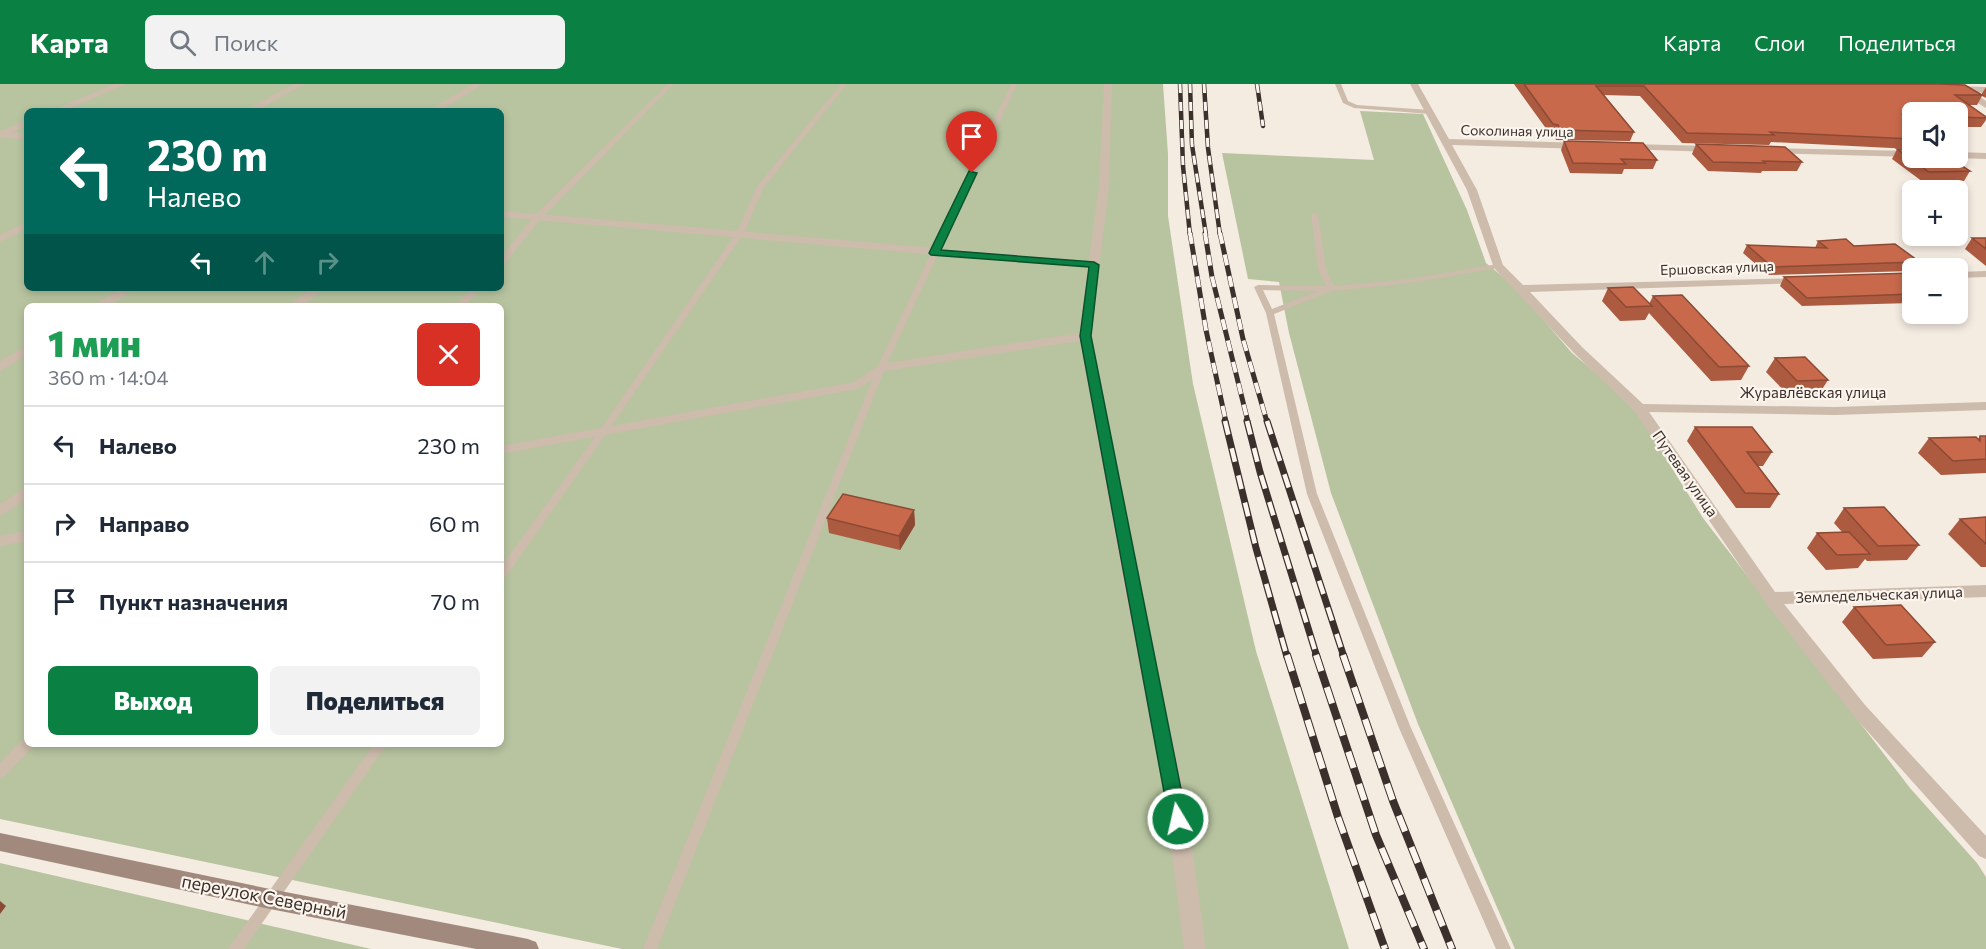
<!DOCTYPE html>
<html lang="ru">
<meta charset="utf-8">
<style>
:root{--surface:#fff;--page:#f2f2f3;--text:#1f2937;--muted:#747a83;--line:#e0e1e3;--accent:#0b8043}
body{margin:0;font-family:Commissioner,sans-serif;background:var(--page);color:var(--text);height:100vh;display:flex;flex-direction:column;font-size:22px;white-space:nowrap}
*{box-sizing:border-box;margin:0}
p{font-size:20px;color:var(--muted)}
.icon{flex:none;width:33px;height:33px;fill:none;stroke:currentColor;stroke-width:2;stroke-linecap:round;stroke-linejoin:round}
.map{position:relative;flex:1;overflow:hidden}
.details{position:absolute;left:24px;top:219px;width:480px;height:444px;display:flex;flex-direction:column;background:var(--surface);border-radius:9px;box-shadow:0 3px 9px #0003}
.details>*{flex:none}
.top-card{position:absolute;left:24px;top:24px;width:480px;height:183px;border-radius:9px;box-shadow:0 3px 9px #0003;background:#00695c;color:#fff;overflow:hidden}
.buttons{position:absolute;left:1902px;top:18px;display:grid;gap:12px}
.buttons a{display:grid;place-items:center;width:66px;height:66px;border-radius:9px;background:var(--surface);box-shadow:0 3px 9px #0003;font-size:30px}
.pin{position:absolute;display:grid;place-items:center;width:51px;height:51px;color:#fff;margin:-62px -26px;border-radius:50% 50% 50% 0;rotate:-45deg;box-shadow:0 0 6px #0007}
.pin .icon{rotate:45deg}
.me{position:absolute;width:66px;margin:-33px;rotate:351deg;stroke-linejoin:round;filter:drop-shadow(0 0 4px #0008)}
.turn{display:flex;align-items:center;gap:21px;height:126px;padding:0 24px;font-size:27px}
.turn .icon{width:78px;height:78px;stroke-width:2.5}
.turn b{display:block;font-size:42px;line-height:51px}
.lanes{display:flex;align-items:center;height:57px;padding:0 24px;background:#0003;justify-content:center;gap:30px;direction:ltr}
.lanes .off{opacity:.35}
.round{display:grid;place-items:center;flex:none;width:63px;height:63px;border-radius:9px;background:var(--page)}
.headline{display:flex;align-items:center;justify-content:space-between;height:102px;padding:0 24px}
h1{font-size:36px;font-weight:800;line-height:45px;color:#1e9e55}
.cta{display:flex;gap:12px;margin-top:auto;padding:12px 24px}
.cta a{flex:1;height:69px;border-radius:9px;background:var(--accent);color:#fff;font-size:24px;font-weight:800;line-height:69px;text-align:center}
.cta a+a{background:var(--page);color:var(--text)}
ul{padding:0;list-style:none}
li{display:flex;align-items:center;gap:18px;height:78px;padding:0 24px;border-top:2px solid var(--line)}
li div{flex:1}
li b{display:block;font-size:22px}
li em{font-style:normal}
header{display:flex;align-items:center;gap:36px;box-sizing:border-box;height:84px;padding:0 30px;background:var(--accent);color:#fff}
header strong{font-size:28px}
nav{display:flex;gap:33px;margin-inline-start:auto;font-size:21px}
.search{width:420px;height:54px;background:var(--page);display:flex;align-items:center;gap:15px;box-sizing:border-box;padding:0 21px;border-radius:9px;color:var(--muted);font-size:22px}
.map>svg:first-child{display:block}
.green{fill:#b8c4a0;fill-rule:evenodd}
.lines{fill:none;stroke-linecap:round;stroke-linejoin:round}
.lane{fill:#cdbbac;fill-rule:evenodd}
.street{fill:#cdbbac;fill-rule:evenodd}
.secondary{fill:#a18a7d;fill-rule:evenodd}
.rail-far3-casing{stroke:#3b302b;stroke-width:4.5}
.rail-far2-casing{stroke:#3b302b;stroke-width:5}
.rail-far1-casing{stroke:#3b302b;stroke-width:7}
.rail-casing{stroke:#3b302b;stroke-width:8}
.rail-far3{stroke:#fbf5ee;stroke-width:3;stroke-dasharray:9;stroke-linecap:butt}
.rail-far2{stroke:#fbf5ee;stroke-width:4;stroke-dasharray:11;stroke-linecap:butt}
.rail-far1{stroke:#fbf5ee;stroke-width:4.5;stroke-dasharray:14;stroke-linecap:butt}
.rail{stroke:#fbf5ee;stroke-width:6;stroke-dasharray:17;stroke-linecap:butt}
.wall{fill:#ac5a40}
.shaded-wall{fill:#8c4a34}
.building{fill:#c8694b;stroke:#8c4a34;stroke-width:1.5}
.route{fill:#0b8043;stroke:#07532c;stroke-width:1.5}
.labels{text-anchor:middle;stroke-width:4.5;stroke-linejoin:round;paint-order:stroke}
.far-street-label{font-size:14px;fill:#3b302b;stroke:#fbf5ee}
.street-label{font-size:15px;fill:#3b302b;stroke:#fbf5ee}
.near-street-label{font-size:18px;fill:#3b302b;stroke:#fbf5ee}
</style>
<header>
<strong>Карта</strong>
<div class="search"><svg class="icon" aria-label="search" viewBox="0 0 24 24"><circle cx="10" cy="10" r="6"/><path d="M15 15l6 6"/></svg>Поиск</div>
<nav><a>Карта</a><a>Слои</a><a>Поделиться</a></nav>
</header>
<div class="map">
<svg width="1986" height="865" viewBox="0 0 1986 865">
<rect width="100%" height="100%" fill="#f4ebe1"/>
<g class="green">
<path d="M 0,0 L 1163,0 L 1168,70 L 1168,132 L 1193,300 L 1256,567 L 1349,865 L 622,865 L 0,735 ZM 27,27 L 501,27 L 501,204 L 27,204 ZM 27,222 L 501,222 L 501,660 L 27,660 Z"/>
<path d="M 1360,27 L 1423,30 L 1467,126 L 1486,179 L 1514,202 L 1572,269 L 1630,317 L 1703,434 L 1910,704 L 1977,779 L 1986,793 L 1986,865 L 1515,865 L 1418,640 L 1331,409 L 1289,249 L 1279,198 L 1248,195 L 1222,69 L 1374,76 Z"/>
<path d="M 0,779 L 371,865 L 0,865 Z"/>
</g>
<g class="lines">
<g class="lane">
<path d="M 668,0 L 674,0 L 541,135 L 504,180 L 501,180 L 501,173 L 535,131 Z"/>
<path d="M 841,0 L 847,0 L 764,103 L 744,149 L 606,350 L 505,494 L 501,495 L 501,483 L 600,346 L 736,149 L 758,101 Z"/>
<path d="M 1011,0 L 1017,0 L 885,284 L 657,865 L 643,865 L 877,284 Z"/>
<path d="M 1335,0 L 1341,0 L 1348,17 L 1357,21 L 1430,26 L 1433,28 L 1430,30 L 1354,24 L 1343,19 Z"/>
<path d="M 1311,129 L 1318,131 L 1326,185 L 1334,202 L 1410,195 L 1498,180 L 1502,182 L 1498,184 L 1410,199 L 1332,207 L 1274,230 L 1317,410 L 1411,644 L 1511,865 L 1496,865 L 1399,644 L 1307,410 L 1266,229 L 1254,203 L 1258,201 L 1326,202 L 1318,185 ZM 1263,206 L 1318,207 L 1272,225 Z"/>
<path d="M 473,204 L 482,204 L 464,222 L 455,222 Z"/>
<path d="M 27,655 L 27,660 L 33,660 L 32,664 L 5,692 L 0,694 L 0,679 L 22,656 Z"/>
<path d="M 374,660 L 387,660 L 244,865 L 228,865 Z"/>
</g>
<g class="street">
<path d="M 114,0 L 126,0 L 64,27 L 51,27 Z"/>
<path d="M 294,0 L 305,0 L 255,27 L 243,27 Z"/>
<path d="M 473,0 L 483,0 L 439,27 L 428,27 Z"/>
<path d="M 1104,0 L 1112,0 L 1109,101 L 1091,252 L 1142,514 L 1185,713 L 1206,865 L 1184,865 L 1165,713 L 1126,514 L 1080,257 L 885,287 L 858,305 L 501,370 L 501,362 L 854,298 L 881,280 L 1079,249 L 1088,184 L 501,133 L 501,127 L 1089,177 L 1099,101 Z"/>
<path d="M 1410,0 L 1418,0 L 1449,55 L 1583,59 L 1588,62 L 1583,65 L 1452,61 L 1477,106 L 1503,181 L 1523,201 L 1805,194 L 1805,198 L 1801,199 L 1530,208 L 1582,263 L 1643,320 L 1835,323 L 1986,318 L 1986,326 L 1835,331 L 1649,328 L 1775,508 L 1986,501 L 1986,513 L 1784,520 L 1865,621 L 1986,752 L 1986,775 L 1979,772 L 1853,631 L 1765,518 L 1634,327 L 1574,269 L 1494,184 L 1467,106 Z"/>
<path d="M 1953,2 L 1986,3 L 1986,9 L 1973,8 L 1986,17 L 1986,24 L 1960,8 L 1950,7 L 1950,3 Z"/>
<path d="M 27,36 L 27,42 L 12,48 L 27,50 L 27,56 L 0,53 L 0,47 Z"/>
<path d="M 1628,60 L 1712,62 L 1717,65 L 1712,68 L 1625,65 L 1625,61 Z"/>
<path d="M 1769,64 L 1912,67 L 1912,73 L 1766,69 L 1766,65 Z"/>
<path d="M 1958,68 L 1986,69 L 1986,75 L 1956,74 Z"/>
<path d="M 27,138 L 27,145 L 0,158 L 0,151 Z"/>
<path d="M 1986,187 L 1986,193 L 1958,194 L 1958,188 Z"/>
<path d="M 122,204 L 136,204 L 108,222 L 93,222 Z"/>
<path d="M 311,204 L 325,204 L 302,222 L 288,222 Z"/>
<path d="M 27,262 L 27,271 L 0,287 L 0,277 Z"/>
<path d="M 27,403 L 27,415 L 0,432 L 0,420 Z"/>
<path d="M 27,447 L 27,457 L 0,462 L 0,452 Z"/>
</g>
<path class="secondary" d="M 0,749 L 270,805 L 528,855 L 536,858 L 539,865 L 476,865 L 270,825 L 0,767 Z"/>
<defs>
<g id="rail-far3">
<path d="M 1180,0 L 1183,82 L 1190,151"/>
<path d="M 1190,0 L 1192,61 L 1206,151"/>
<path d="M 1204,0 L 1208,64 L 1220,151"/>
<path d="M 1257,0 L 1263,42"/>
</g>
<g id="rail-far2">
<path d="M 1190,149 L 1206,246 L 1226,338"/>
<path d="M 1205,149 L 1212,193 L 1248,338"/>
<path d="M 1220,149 L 1243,255 L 1267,338"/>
</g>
<g id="rail-far1">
<path d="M 1225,337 L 1256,464 L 1287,573"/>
<path d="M 1247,337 L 1260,388 L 1317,573"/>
<path d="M 1267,337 L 1344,573"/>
</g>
<g id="rail">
<path d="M 1287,571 L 1338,733 L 1385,865"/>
<path d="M 1316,571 L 1376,751 L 1424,865"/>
<path d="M 1343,571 L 1393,717 L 1452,865"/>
</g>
</defs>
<use href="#rail-far3" class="rail-far3-casing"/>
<use href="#rail-far2" class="rail-far2-casing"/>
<use href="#rail-far1" class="rail-far1-casing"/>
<use href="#rail" class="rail-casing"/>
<use href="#rail-far3" class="rail-far3"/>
<use href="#rail-far2" class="rail-far2"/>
<use href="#rail-far1" class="rail-far1"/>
<use href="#rail" class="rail"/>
</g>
<g class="wall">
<path d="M 1514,0 L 1986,0 L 1947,0 L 1981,11 L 1986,3 L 1986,14 L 1982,12 L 1977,21 L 1969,21 L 1986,33 L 1986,36 L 1981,43 L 1958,43 L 1958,28 L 1912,28 L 1912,74 L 1970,87 L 1964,97 L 1923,98 L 1892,75 L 1897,65 L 1911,65 L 1771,58 L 1769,61 L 1682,59 L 1640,12 L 1604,11 L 1634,48 L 1630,57 L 1556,56 L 1554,50 L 1550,50 Z"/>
<path d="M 1564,57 L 1657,76 L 1653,85 L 1624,85 L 1622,90 L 1570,89 L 1561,66 Z"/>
<path d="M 1696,60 L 1802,78 L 1797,87 L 1762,87 L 1761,89 L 1708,87 L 1692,70 Z"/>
<path d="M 1972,154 L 1986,154 L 1986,182 L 1965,165 Z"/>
<path d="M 1818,157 L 1854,162 L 1895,160 L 1928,184 L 1912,184 L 1912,187 L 1768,191 L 1743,169 L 1747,161 L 1815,164 Z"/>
<path d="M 1912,189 L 1912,219 L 1802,222 L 1780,202 L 1784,193 Z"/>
<path d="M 1608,204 L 1649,220 L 1653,212 L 1749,282 L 1741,296 L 1711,297 L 1649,229 L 1645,236 L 1620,237 L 1602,217 Z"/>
<path d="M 1775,274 L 1828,296 L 1819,310 L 1789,312 L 1766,288 Z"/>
<path d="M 1695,343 L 1772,368 L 1763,382 L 1758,382 L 1779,410 L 1770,424 L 1736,424 L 1687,357 Z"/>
<path d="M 1980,352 L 1986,352 L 1986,389 L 1941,391 L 1918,369 L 1929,354 L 1978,355 Z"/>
<path d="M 1844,424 L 1919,461 L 1907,476 L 1867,477 L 1865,475 L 1858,484 L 1826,486 L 1807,464 L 1817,449 L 1842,448 L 1834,439 Z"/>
<path d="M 914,426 L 915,441 L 900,466 L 829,449 L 827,434 Z"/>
<path d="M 1986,433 L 1986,483 L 1981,483 L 1948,450 L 1960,435 Z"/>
<path d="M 1854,523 L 1935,558 L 1922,573 L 1873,575 L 1842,538 Z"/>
</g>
<g class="shaded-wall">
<path d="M 914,426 L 915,441 L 900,466 L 899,452 Z"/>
<path d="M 0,817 L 6,822 L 0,830 Z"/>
</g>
<g class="building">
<path d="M 1524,0 L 1939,0 L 1965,1 L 1982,11 L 1955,11 L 1986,33 L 1986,34 L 1958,33 L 1958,28 L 1912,28 L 1912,31 L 1903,31 L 1912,38 L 1912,55 L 1770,48 L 1774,51 L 1687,49 L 1644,2 L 1596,2 L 1634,48 L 1560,46 L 1558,41 L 1553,40 Z"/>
<path d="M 1564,57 L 1643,59 L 1657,76 L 1621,75 L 1626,80 L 1573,79 Z"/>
<path d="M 1696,60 L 1785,63 L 1802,78 L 1763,77 L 1765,79 L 1713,78 Z"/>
<path d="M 1897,65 L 1912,65 L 1912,74 L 1950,74 L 1970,87 L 1929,88 Z"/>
<path d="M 1972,154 L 1986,154 L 1986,165 Z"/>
<path d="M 1846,155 L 1854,162 L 1895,160 L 1928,184 L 1919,184 L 1920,181 L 1917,178 L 1772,183 L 1747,161 L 1827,164 L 1818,157 Z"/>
<path d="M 1912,189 L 1912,210 L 1807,214 L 1784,193 Z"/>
<path d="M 1633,203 L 1652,222 L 1626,223 L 1608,204 Z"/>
<path d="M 1682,211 L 1749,282 L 1719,283 L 1653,212 Z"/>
<path d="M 1805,273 L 1828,296 L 1797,297 L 1775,274 Z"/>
<path d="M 1695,343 L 1752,343 L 1772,368 L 1747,368 L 1779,410 L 1745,409 Z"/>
<path d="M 1980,352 L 1986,352 L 1986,375 L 1953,377 L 1929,354 L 1976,353 L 1980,357 Z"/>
<path d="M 843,410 L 914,426 L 899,452 L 827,434 Z"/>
<path d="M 1884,423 L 1919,461 L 1878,462 L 1844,424 Z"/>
<path d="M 1986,433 L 1986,460 L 1960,435 Z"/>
<path d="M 1849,448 L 1870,470 L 1837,471 L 1817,449 Z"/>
<path d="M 1901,521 L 1935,558 L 1886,561 L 1854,523 Z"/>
</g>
<path class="route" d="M 969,87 L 977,89 L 941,166 L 1094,178 L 1099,181 L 1091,252 L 1187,735 L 1184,740 L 1178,742 L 1172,740 L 1169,735 L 1080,252 L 1089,183 L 931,171 L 929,169 Z"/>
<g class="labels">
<g class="far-street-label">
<text transform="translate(1517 47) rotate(1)" y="5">Соколиная улица</text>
<text transform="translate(1717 184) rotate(-2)" y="5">Ершовская улица</text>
</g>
<g class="street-label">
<text x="1813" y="314">Журавлёвская улица</text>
<text transform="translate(1685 390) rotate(55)" y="5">Путевая улица</text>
<text transform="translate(1879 511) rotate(-2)" y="5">Земледельческая улица</text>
</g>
<g class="near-street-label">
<text transform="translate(264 813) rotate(11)" y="6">переулок Северный</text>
</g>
</g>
</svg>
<div class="buttons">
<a><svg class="icon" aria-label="sound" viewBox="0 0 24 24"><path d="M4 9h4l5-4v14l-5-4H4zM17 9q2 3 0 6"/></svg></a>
<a>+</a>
<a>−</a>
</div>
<div class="pin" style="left:972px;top:89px;background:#d93025"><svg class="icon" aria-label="arrive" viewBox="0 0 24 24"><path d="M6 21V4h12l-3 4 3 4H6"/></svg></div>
<svg class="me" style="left:1178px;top:735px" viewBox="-20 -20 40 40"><circle r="17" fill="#0b8043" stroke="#fff" stroke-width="3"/><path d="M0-11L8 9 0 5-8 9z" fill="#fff"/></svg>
<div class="top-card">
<div class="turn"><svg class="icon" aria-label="left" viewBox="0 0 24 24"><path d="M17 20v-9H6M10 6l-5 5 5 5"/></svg><div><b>230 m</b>Налево</div></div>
<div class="lanes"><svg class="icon" aria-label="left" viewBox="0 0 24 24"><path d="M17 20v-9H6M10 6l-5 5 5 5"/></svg><svg class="icon off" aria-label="ahead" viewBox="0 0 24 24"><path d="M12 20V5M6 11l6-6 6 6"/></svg><svg class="icon off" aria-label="right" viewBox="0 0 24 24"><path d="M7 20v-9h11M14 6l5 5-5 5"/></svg></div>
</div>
<section class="details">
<div class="headline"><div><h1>1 мин</h1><p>360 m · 14:04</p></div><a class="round" style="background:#d93025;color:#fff"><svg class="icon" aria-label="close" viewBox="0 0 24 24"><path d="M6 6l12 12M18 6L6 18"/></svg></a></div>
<ul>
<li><svg class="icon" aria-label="left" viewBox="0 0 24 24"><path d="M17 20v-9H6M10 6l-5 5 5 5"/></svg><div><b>Налево</b></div><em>230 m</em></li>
<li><svg class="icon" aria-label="right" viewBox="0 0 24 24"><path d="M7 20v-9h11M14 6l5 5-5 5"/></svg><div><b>Направо</b></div><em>60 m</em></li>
<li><svg class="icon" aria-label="arrive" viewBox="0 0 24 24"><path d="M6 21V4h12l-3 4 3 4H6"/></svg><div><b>Пункт назначения</b></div><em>70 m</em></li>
</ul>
<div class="cta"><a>Выход</a><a>Поделиться</a></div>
</section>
</div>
